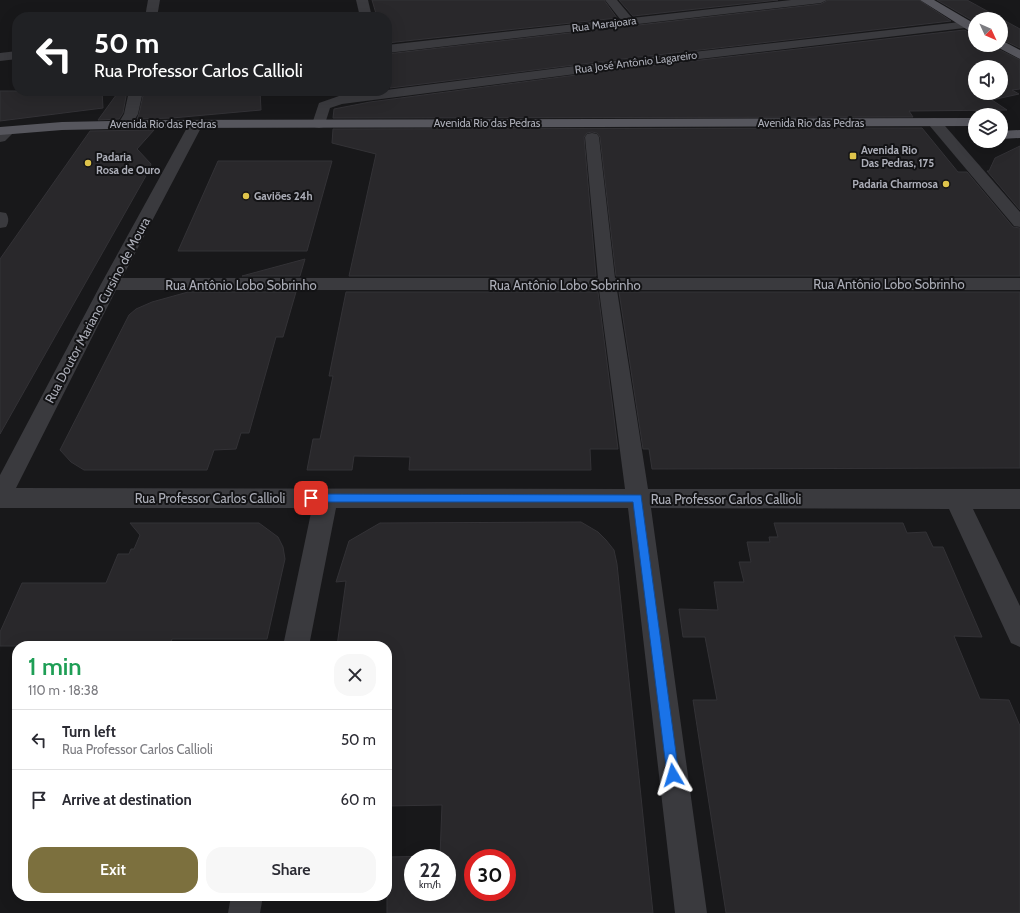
<!DOCTYPE html>
<meta charset="utf-8">
<style>
:root{--surface:#fff;--page:#f7f7f7;--text:#2b2b33;--muted:#7c7c81;--line:#e1e1e2;--accent:#7c703e}
body{margin:0;font-family:Cabin,sans-serif;background:var(--page);color:var(--text);height:100vh;display:flex;flex-direction:column;font-size:15px;white-space:nowrap}
*{box-sizing:border-box;margin:0}
p{font-size:13px;color:var(--muted)}
.icon{flex:none;width:22px;height:22px;fill:none;stroke:currentColor;stroke-width:2;stroke-linecap:round;stroke-linejoin:round}
.map{position:relative;flex:1;overflow:hidden}
.panel{position:absolute;left:12px;top:641px;width:380px;height:260px;display:flex;flex-direction:column;background:var(--surface);border-radius:16px;box-shadow:0 4px 16px #0002}
.panel>*{flex:none}
.guide{position:absolute;left:12px;top:12px;width:380px;height:84px;border-radius:16px;box-shadow:0 4px 16px #0002;background:#202124;color:#fff;overflow:hidden}
.needle{width:26px;rotate:134deg}
.buttons{position:absolute;left:968px;top:12px;display:grid;gap:8px}
.buttons a{display:grid;place-items:center;width:40px;height:40px;border-radius:50%;background:var(--surface);box-shadow:0 4px 16px #0002;font-size:20px}
.speed{position:absolute;left:404px;top:849px;display:flex;gap:8px;font-size:20px;font-weight:700;text-align:center}
.speed>*{display:grid;place-content:center;width:52px;height:52px;border-radius:50%;background:var(--surface);box-shadow:0 4px 16px #0002;line-height:1}
.speed small{font-size:10px;font-weight:400}
.speed .limit{border:6px solid #d22;background:#fff;color:#111}
.pin{position:absolute;display:grid;place-items:center;width:34px;height:34px;color:#fff;margin:-17px;border-radius:8px;box-shadow:0 2px 6px #0006}
.me{position:absolute;width:44px;margin:-22px;rotate:353deg;stroke-linejoin:round;filter:drop-shadow(0 0 3px #0008)}
.turn{display:flex;align-items:center;gap:14px;height:84px;padding:0 16px;font-size:18px}
.turn .icon{width:52px;height:52px;stroke-width:2.5}
.turn b{display:block;font-size:28px;line-height:34px}
.round{display:grid;place-items:center;flex:none;width:42px;height:42px;border-radius:16px;background:var(--page)}
.headline{display:flex;align-items:center;justify-content:space-between;height:68px;padding:0 16px}
h1{font-size:24px;font-weight:600;line-height:30px;color:#1e9e55}
.button{display:flex;gap:8px;margin-top:auto;padding:8px 16px}
.button a{flex:1;height:46px;border-radius:16px;background:var(--accent);color:#fff;font-size:16px;font-weight:600;line-height:46px;text-align:center}
.button a+a{background:var(--page);color:var(--text)}
ul{padding:0;list-style:none}
li{display:flex;align-items:center;gap:12px;height:60px;padding:0 16px;border-top:1px solid var(--line)}
li div{flex:1}
li b{display:block;font-size:15px}
li em{font-style:normal}
.map>svg:first-child{display:block}
.building{fill:#29282b;stroke:#333236;fill-rule:evenodd}
.lines{fill:none;stroke-linecap:round;stroke-linejoin:round}
.minor{fill:#3a3a3e;fill-rule:evenodd}
.major{fill:#56565d;fill-rule:evenodd}
.route{fill:#1a73e8;stroke:#114b97}
.poi-dot{fill:#dfc44b;stroke:#131315;stroke-width:1.5}
.labels{text-anchor:middle;stroke-width:4;stroke-linejoin:round;paint-order:stroke}
.far-street-label{font-size:11px;fill:#acaeb8;stroke:#131315}
.far-poi-label{font-size:11px;font-weight:bold;fill:#acaeb8;stroke:#131315;text-anchor:start}
.street-label{font-size:13px;fill:#acaeb8;stroke:#131315}
</style>
<div class="map">
<svg width="1020" height="913" viewBox="0 0 1020 913">
<rect width="100%" height="100%" fill="#18181a"/>
<g class="building">
<path d="M 372,0 L 604,0 L 617,18 L 387,43 L 387,17 L 377,17 Z"/>
<path d="M 619,0 L 778,0 L 633,16 Z"/>
<path d="M 828,0 L 919,0 L 951,21 L 622,59 L 390,88 L 387,77 L 387,54 L 821,4 Z"/>
<path d="M 937,0 L 967,0 L 1020,29 L 1020,48 L 1001,39 L 1001,19 L 975,19 L 975,22 Z"/>
<path d="M 964,30 L 975,34 L 975,45 L 995,45 L 996,48 L 1020,60 L 1020,89 L 1012,90 L 1019,94 L 992,100 L 1007,110 L 909,111 L 913,117 L 333,118 L 334,109 L 370,102 L 622,69 ZM 975,67 L 1001,67 L 1001,93 L 975,93 Z"/>
<path d="M 0,91 L 102,91 L 103,108 L 0,121 Z"/>
<path d="M 119,91 L 127,91 L 123,113 L 119,119 L 98,120 Z"/>
<path d="M 144,91 L 260,91 L 261,110 L 172,118 L 137,119 L 139,114 Z"/>
<path d="M 922,128 L 958,172 L 967,172 L 1013,227 L 1020,228 L 1020,276 L 616,276 L 600,137 L 597,133 L 592,132 L 587,133 L 584,137 L 596,276 L 349,276 L 376,154 L 332,143 L 333,129 Z"/>
<path d="M 154,130 L 137,149 L 151,164 L 147,174 L 0,434 L 0,259 L 90,131 Z"/>
<path d="M 1020,146 L 1020,210 L 987,171 L 989,171 L 995,158 Z"/>
<path d="M 218,161 L 332,161 L 307,251 L 178,251 Z"/>
<path d="M 305,259 L 300,276 L 242,276 Z"/>
<path d="M 188,292 L 296,292 L 283,337 L 276,337 L 249,433 L 241,433 L 236,449 L 214,450 L 207,470 L 84,470 L 71,462 L 60,450 L 129,315 L 136,309 L 152,302 Z"/>
<path d="M 346,292 L 598,292 L 618,449 L 590,449 L 591,470 L 409,470 L 410,457 L 354,456 L 352,470 L 307,470 L 313,439 L 320,439 L 333,376 L 329,376 Z"/>
<path d="M 619,292 L 1020,292 L 1020,468 L 652,469 L 649,449 L 643,449 Z"/>
<path d="M 581,522 L 598,532 L 606,540 L 614,550 L 617,564 L 653,913 L 387,913 L 387,857 L 440,856 L 442,805 L 387,806 L 387,646 L 337,646 L 346,581 L 336,582 L 349,541 L 380,523 ZM 413,858 L 447,858 L 447,892 L 413,892 ZM 473,858 L 507,858 L 507,892 L 473,892 Z"/>
<path d="M 130,523 L 259,523 L 278,537 L 283,547 L 285,559 L 267,639 L 172,639 L 170,646 L 0,646 L 0,632 L 22,583 L 106,583 L 118,554 L 129,554 L 131,549 L 134,549 L 140,535 Z"/>
<path d="M 774,523 L 903,523 L 907,533 L 926,532 L 933,547 L 943,547 L 982,637 L 954,636 L 980,699 L 1009,700 L 1020,726 L 1020,913 L 726,913 L 693,700 L 717,700 L 705,637 L 683,637 L 679,609 L 718,610 L 714,582 L 744,582 L 739,562 L 751,562 L 747,542 L 770,542 L 769,537 L 778,537 Z"/>
</g>
<g class="lines">
<g class="minor">
<path d="M 148,0 L 160,0 L 157,17 L 145,17 Z"/>
<path d="M 356,0 L 368,0 L 372,17 L 360,17 Z"/>
<path d="M 605,0 L 617,0 L 632,18 L 791,0 L 827,0 L 821,3 L 387,53 L 387,45 L 620,19 Z"/>
<path d="M 969,21 L 973,23 L 975,25 L 973,27 L 622,68 L 342,104 L 330,108 L 324,127 L 319,128 L 314,127 L 312,124 L 319,103 L 339,96 L 622,60 Z"/>
<path d="M 17,51 L 17,59 L 0,61 L 0,53 Z"/>
<path d="M 129,91 L 143,91 L 138,114 L 130,127 L 125,128 L 120,127 L 118,124 L 124,114 Z"/>
<path d="M 934,118 L 939,119 L 1020,212 L 1020,227 L 1014,226 L 929,125 L 927,122 L 929,119 Z"/>
<path d="M 196,120 L 201,121 L 203,124 L 122,278 L 598,278 L 585,137 L 587,134 L 592,133 L 597,134 L 599,137 L 615,278 L 1020,278 L 1020,290 L 617,290 L 648,489 L 1020,489 L 1020,509 L 973,509 L 1020,606 L 1020,647 L 1011,643 L 949,509 L 651,508 L 707,913 L 675,913 L 628,508 L 336,508 L 309,646 L 283,646 L 312,508 L 0,508 L 0,475 L 101,284 L 189,124 L 191,121 ZM 116,290 L 599,290 L 625,489 L 16,488 Z"/>
<path d="M 8,127 L 13,128 L 15,131 L 5,141 L 0,142 L 0,131 Z"/>
<path d="M 0,212 L 6,213 C 9,218 9,222 6,227 L 0,228 Z"/>
<path d="M 231,896 L 263,896 L 260,913 L 228,913 Z"/>
</g>
<g class="major">
<path d="M 920,0 L 934,0 L 975,24 L 975,33 L 971,32 Z"/>
<path d="M 1001,40 L 1020,50 L 1020,59 L 997,47 L 996,45 L 1001,45 Z"/>
<path d="M 975,118 L 975,126 L 159,128 L 62,130 L 0,135 L 0,127 L 62,122 L 159,120 Z"/>
<path d="M 1020,130 L 1020,138 L 1001,139 L 1001,131 Z"/>
</g>
</g>
<path class="route" d="M 311,494 L 641,495 L 679,775 L 677,779 L 673,781 L 669,779 L 667,775 L 633,502 L 311,502 L 308,501 L 306,498 L 308,495 Z"/>
<g class="poi-dot">
<rect x="849" y="152" width="8" height="8" rx="2"/>
<circle cx="88" cy="163" r="4"/>
<circle cx="946" cy="184" r="4"/>
<circle cx="246" cy="196" r="4"/>
</g>
<g class="labels">
<g class="far-street-label">
<text transform="translate(604 24) rotate(-7)" y="4">Rua Marajoara</text>
<text transform="translate(636 62) rotate(-7)" y="4">Rua José Antônio Lagareiro</text>
<text x="487" y="127">Avenida Rio das Pedras</text>
<text x="811" y="127">Avenida Rio das Pedras</text>
<text x="163" y="128">Avenida Rio das Pedras</text>
</g>
<g class="far-poi-label">
<text x="861" y="154">Avenida Rio<tspan x="861" dy="13">Das Pedras, 175</tspan></text>
<text x="96" y="161">Padaria<tspan x="96" dy="13">Rosa de Ouro</tspan></text>
<text x="938" y="188" text-anchor="end">Padaria Charmosa</text>
<text x="254" y="200">Gaviões 24h</text>
</g>
<g class="street-label">
<text x="889" y="289">Rua Antônio Lobo Sobrinho</text>
<text x="241" y="290">Rua Antônio Lobo Sobrinho</text>
<text x="565" y="290">Rua Antônio Lobo Sobrinho</text>
<text transform="translate(97 310) rotate(-62)" y="5">Rua Doutor Mariano Cursino de Moura</text>
<text x="210" y="503">Rua Professor Carlos Callioli</text>
<text x="726" y="504">Rua Professor Carlos Callioli</text>
</g>
</g>
</svg>
<div class="buttons">
<a><svg class="needle" viewBox="-14 -14 28 28"><path d="M0-13l5 13h-10z" fill="#e53935"/><path d="M0 13l5-13h-10z" fill="#7c7c81"/></svg></a>
<a><svg class="icon" aria-label="sound" viewBox="0 0 24 24"><path d="M4 9h4l5-4v14l-5-4H4zM17 9q2 3 0 6"/></svg></a>
<a><svg class="icon" aria-label="layers" viewBox="0 0 24 24"><path d="M12 4l9 5-9 5-9-5zM3 14l9 5 9-5"/></svg></a>
</div>
<div class="speed"><div>22<small>km/h</small></div><div class="limit">30</div></div>
<div class="pin" style="left:311px;top:498px;background:#d93025"><svg class="icon" aria-label="arrive" viewBox="0 0 24 24"><path d="M6 21V4h12l-3 4 3 4H6"/></svg></div>
<svg class="me" style="left:673px;top:775px" viewBox="-20 -20 40 40"><path d="M0-17L14 15 0 8-14 15z" fill="#1a73e8" stroke="#fff" stroke-width="4"/></svg>
<div class="guide">
<div class="turn"><svg class="icon" aria-label="left" viewBox="0 0 24 24"><path d="M17 20v-9H6M10 6l-5 5 5 5"/></svg><div><b>50 m</b>Rua Professor Carlos Callioli</div></div>
</div>
<section class="panel">
<div class="headline"><div><h1>1 min</h1><p>110 m · 18:38</p></div><a class="round"><svg class="icon" aria-label="close" viewBox="0 0 24 24"><path d="M6 6l12 12M18 6L6 18"/></svg></a></div>
<ul>
<li><svg class="icon" aria-label="left" viewBox="0 0 24 24"><path d="M17 20v-9H6M10 6l-5 5 5 5"/></svg><div><b>Turn left</b><p>Rua Professor Carlos Callioli</p></div><em>50 m</em></li>
<li><svg class="icon" aria-label="arrive" viewBox="0 0 24 24"><path d="M6 21V4h12l-3 4 3 4H6"/></svg><div><b>Arrive at destination</b></div><em>60 m</em></li>
</ul>
<div class="button"><a>Exit</a><a>Share</a></div>
</section>
</div>
